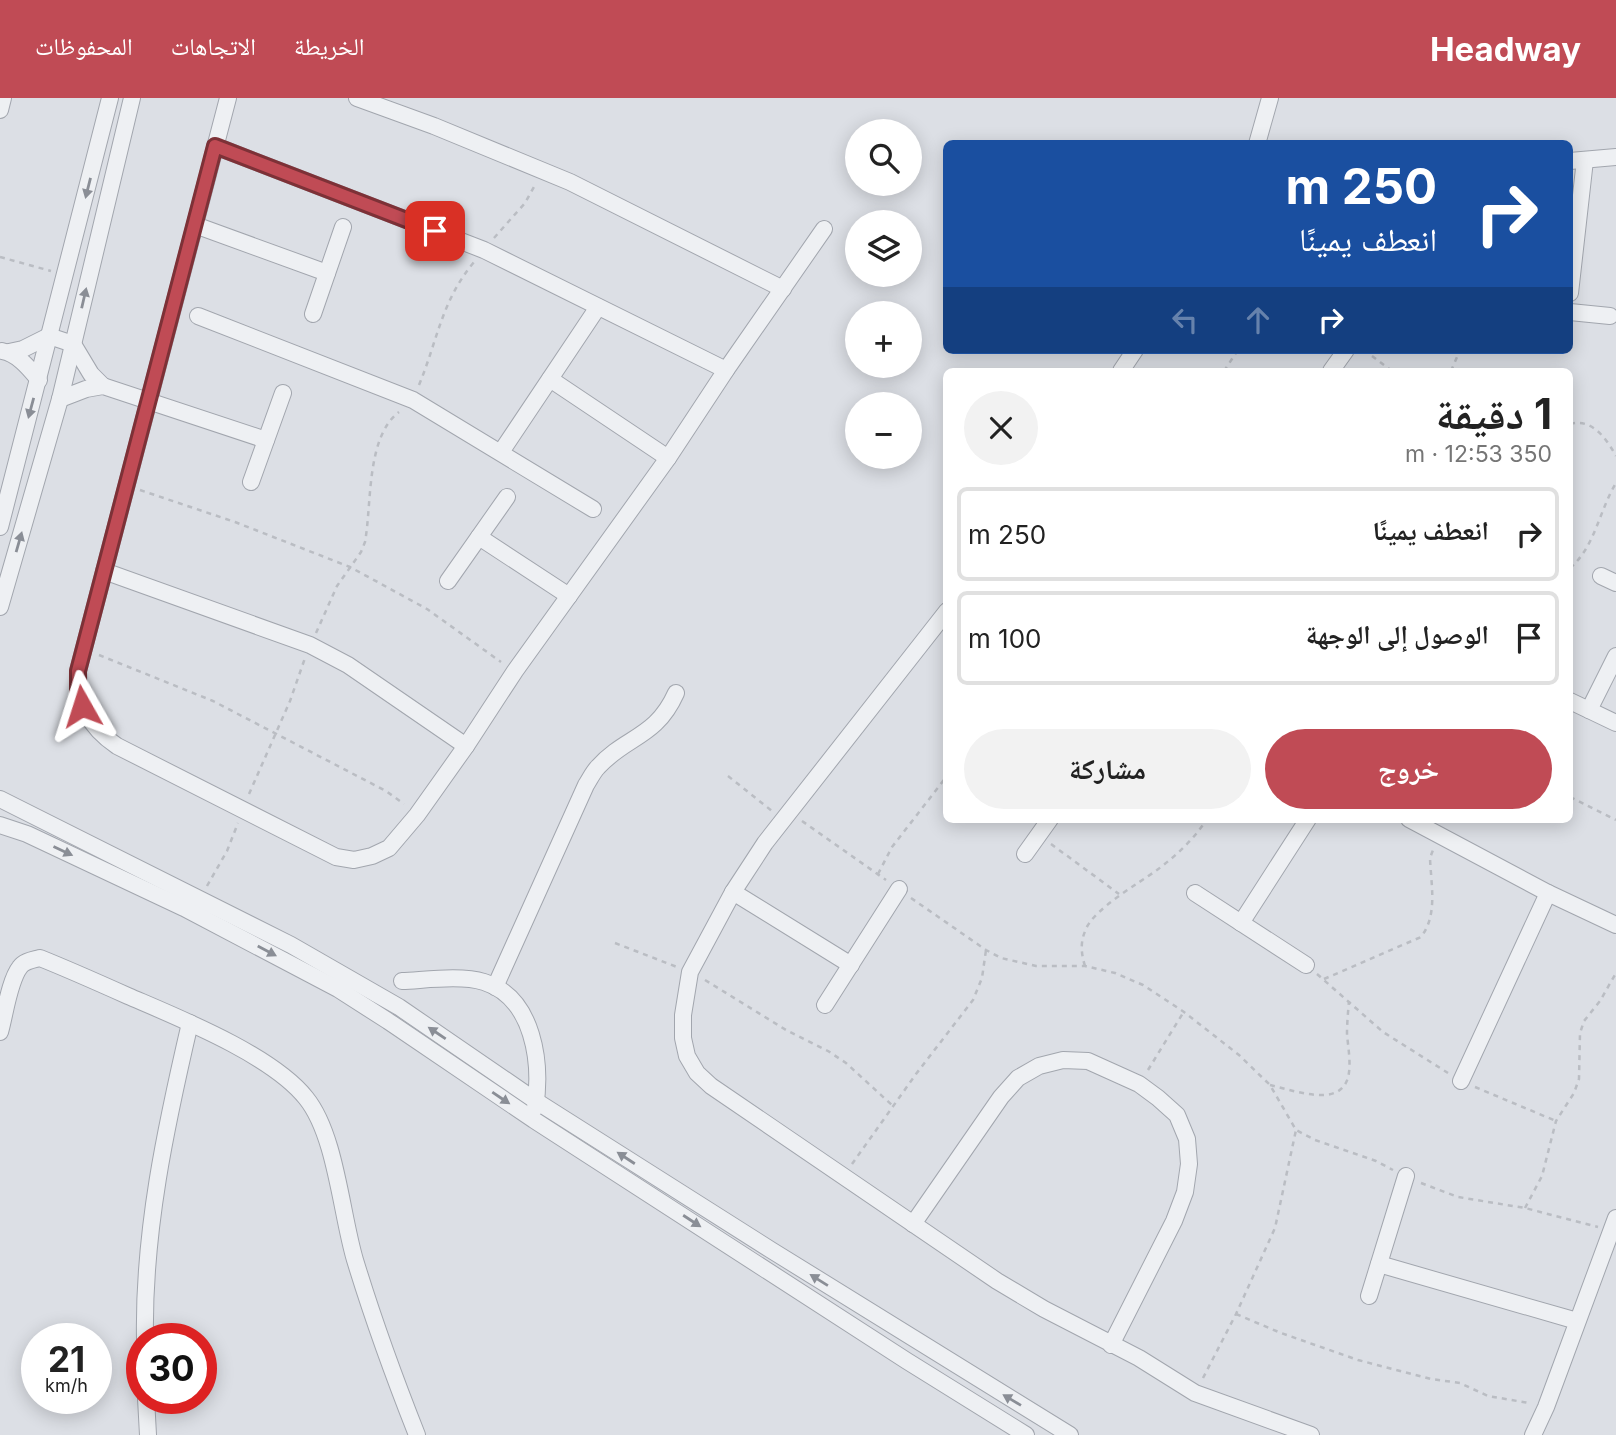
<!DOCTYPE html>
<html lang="ar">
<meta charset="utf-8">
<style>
:root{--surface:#fff;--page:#f2f2f2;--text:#222;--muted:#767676;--line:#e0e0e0;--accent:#c04b55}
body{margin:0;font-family:Inter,"Noto Naskh Arabic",sans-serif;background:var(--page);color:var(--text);direction:rtl;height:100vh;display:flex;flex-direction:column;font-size:26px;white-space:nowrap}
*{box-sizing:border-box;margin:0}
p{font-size:23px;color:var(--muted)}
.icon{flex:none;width:38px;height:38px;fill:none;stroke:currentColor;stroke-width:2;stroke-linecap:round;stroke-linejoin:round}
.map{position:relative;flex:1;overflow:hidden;direction:ltr}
.details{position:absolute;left:943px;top:270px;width:630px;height:455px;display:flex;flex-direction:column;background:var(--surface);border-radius:10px;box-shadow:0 4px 18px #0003;direction:rtl}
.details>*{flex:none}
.banner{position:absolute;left:943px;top:42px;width:630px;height:214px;border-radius:10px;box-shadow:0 4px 18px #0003;direction:rtl;background:#1a4fa0;color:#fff;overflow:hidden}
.controls{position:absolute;left:845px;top:21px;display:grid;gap:14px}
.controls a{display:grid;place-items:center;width:77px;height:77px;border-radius:50%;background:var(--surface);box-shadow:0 4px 18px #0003;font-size:35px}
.speed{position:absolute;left:21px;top:1225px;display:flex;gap:14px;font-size:35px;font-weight:700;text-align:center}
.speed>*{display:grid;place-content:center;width:91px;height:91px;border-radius:50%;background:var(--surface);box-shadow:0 4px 18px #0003;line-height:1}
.speed small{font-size:18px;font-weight:400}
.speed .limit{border:10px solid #d22;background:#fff;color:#111}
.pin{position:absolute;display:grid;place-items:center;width:60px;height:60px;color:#fff;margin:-30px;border-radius:14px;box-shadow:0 4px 10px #0006}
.me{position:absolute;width:77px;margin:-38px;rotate:354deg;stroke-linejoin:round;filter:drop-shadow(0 0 5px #0008)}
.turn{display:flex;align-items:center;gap:24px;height:147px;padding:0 21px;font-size:32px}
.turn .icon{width:91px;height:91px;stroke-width:2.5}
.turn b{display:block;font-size:49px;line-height:60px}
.lanes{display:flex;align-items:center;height:66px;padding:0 21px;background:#0003;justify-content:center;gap:35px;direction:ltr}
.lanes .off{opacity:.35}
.round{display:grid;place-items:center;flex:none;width:74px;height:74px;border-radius:37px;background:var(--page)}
.summary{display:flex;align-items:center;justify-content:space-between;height:119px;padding:0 21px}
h1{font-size:42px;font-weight:700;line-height:52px}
.cta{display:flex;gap:14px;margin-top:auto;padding:14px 21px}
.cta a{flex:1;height:80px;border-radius:42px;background:var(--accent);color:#fff;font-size:28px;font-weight:700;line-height:80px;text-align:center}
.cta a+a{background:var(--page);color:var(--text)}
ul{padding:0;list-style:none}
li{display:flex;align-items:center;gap:21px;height:94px;margin:0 14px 10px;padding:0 7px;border:4px solid var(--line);border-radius:10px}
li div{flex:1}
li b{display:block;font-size:26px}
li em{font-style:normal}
header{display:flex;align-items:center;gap:42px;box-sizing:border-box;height:98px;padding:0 35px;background:var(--accent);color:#fff}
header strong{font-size:33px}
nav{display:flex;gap:38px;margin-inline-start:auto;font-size:24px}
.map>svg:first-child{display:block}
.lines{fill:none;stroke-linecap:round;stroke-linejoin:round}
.minor-casing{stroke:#a2a6ae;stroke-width:18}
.path{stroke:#babdc3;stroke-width:2.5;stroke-dasharray:5 5;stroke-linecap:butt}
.minor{stroke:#eef0f3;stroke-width:16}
.oneway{fill:#8a8e96}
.route-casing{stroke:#7d3137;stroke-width:18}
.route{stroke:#c04b55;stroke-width:12}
</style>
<header>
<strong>Headway</strong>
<nav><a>الخريطة</a><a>الاتجاهات</a><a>المحفوظات</a></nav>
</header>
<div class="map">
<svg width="1616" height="1337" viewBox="0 0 1616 1337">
<rect width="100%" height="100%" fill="#dcdfe5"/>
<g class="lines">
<defs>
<g id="minor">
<path d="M 228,0 L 78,573 C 78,607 89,629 117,648 L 336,759 L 354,762 L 372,758 L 389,750 L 417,717 L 466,648 L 515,573 L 668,360 L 726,272 L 824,131"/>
<path d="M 357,0 L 434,28 L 570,84 L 783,191"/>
<path d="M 0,12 L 3,0"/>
<path d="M 1257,46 L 1270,0"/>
<path d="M 215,48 L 484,152 L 726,272"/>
<path d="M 1570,63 L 1616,59"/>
<path d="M 195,127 L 327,175"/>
<path d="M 1570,195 L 1585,62"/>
<path d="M 1570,214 L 1610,218"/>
<path d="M 313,216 L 343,129"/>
<path d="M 198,218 L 413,302 L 593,411"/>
<path d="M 2,253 C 18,256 29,270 39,282"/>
<path d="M 9,254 L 23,251 L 49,238 L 73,246 L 91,276 L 103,288"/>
<path d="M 1121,273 L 1135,252"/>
<path d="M 1331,273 L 1346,252"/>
<path d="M 550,281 L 668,360"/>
<path d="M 60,301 L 86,291 L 103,288 L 266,342"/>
<path d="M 501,354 L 598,209"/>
<path d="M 251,384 L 283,295"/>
<path d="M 0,429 L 110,0"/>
<path d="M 479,439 L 569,498"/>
<path d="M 104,473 L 310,547 L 348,567 L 466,648"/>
<path d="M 1601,478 L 1616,485"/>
<path d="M 448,483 L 507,399"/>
<path d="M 0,509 L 60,301 L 132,0"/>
<path d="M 947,513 L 765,745 L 733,794 L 690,874 L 683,917 L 683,940 L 687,958 L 697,975 L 711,988 L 997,1183 L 1044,1211 L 1139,1260 L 1195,1295 L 1311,1337"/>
<path d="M 1570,603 L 1616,625"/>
<path d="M 1589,612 L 1616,558"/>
<path d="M 0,701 L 291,847 L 399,909 L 536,1003 L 771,1152 L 1070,1337"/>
<path d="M 1409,721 L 1548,795 L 1616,827"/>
<path d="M 0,727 L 27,736 L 184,810 L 338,891 L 388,923 L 534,1022 L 907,1263 L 1026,1337"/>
<path d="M 1025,756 L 1050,721"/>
<path d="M 733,794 L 851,867"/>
<path d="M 1195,795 L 1306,867"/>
<path d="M 1241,825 L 1308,721"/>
<path d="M 402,883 C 426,882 461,877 484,884 C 534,900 542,965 535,1010"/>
<path d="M 495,889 L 586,687 C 590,681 593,674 598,669 C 626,638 656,640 676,595"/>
<path d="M 825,907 L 899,791"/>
<path d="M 0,934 C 5,917 9,883 20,869 C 24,863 33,862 40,860 C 70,872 99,885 128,898 C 179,920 272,957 306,1000 C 336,1037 341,1115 355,1162 C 373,1221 394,1279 417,1337"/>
<path d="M 1461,983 L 1548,795"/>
<path d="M 913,1126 L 1001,999 L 1018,980 L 1039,968 L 1063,962 L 1088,963 L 1139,986 L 1158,1000 L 1177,1017 L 1187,1041 L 1189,1066 L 1185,1094 L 1174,1123 L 1111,1247"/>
<path d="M 1379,1166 L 1577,1223"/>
<path d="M 1369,1198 L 1406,1078"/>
<path d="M 145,1241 C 143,1134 166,1028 190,925"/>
<path d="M 146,1300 L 148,1337"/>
<path d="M 1533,1337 L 1546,1309 L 1616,1120"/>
</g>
</defs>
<use href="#minor" class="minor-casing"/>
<g class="path">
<path d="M 494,140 L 525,105 L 535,87"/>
<path d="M 0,159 L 51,173"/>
<path d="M 1364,252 L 1392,273"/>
<path d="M 1224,273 L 1238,252"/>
<path d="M 1451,273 L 1460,252"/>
<path d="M 419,287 C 438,241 441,204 474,164"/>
<path d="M 1570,326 C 1592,320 1606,340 1616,358"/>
<path d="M 140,392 L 235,424 L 350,469 L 427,511 L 501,564"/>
<path d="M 1570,470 C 1595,449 1599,413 1616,385"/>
<path d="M 316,535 L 337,488 L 361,454 L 365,444 C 372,405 366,339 399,314"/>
<path d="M 99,557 L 213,603 L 386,693 L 404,706"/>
<path d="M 728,678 L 772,713"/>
<path d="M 249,696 L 290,603 L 305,560"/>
<path d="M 1570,699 L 1616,722"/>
<path d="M 1018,721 L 1026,727"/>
<path d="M 802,723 L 886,782"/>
<path d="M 1051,746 L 1119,796"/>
<path d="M 878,776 L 892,749 L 947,678"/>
<path d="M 207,788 L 227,753 L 238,725"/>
<path d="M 911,800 L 986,852 L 1001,860 L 1036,868 L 1085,868 L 1115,875 L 1143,887 L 1184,914 L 1239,957 L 1270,987 L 1296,1032 L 1315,1042 L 1376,1063 L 1393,1072"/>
<path d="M 615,845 L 677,869"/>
<path d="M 1085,868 C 1081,855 1080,844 1086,831 C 1094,811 1139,785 1157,772 C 1177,757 1194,741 1207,721"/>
<path d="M 1317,876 L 1383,934 L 1448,975"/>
<path d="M 1324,881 L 1421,839 C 1438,817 1431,787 1430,760 L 1433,752"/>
<path d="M 705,882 L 786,932 L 828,953 L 846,965 L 893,1008"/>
<path d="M 1148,972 L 1183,915"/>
<path d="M 1270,987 C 1286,991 1302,996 1318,997 C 1359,999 1349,961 1347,936 C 1347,925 1348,914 1349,903"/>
<path d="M 1475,989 L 1556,1023"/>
<path d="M 852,1066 L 916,976 L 973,902 L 982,880 L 986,852"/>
<path d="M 1421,1085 L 1458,1099 L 1525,1110 L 1598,1129"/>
<path d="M 1525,1110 L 1542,1078 L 1556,1023 L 1574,995 L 1579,981 L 1580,935 L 1584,923 L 1600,903 L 1616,875"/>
<path d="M 1236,1216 L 1281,1235 L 1358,1262 L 1431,1281 L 1460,1285 L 1488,1298 L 1529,1305"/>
<path d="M 1203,1280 L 1236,1216 L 1275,1130 L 1296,1032"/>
</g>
<use href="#minor" class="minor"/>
</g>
<defs><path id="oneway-solid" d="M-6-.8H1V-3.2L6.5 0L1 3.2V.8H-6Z" transform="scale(1.75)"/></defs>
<g class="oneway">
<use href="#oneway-solid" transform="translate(88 90) rotate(104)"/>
<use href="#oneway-solid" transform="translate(84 200) rotate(-77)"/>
<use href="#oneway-solid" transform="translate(31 310) rotate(105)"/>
<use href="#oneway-solid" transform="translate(19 444) rotate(-74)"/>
<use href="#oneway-solid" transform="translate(63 753) rotate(25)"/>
<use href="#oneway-solid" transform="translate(267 853) rotate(28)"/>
<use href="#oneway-solid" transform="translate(437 935) rotate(-146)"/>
<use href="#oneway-solid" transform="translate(501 1000) rotate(34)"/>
<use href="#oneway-solid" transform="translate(626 1060) rotate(-147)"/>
<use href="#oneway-solid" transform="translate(692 1123) rotate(33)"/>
<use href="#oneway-solid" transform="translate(819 1182) rotate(-148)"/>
<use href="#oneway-solid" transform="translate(1012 1302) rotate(-149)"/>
</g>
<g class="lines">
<defs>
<path id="route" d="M 82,608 L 78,591 L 78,573 L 215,48 L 435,133"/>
</defs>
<use href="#route" class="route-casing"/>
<use href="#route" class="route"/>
</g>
</svg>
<div class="controls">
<a><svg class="icon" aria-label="search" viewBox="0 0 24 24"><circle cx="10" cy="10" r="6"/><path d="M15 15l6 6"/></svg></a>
<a><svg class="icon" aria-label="layers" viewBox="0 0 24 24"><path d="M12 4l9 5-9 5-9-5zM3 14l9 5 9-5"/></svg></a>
<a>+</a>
<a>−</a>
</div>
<div class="speed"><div>21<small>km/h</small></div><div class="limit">30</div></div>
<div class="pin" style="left:435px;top:133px;background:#d93025"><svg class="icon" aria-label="arrive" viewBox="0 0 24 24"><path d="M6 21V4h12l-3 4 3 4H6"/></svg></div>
<svg class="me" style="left:82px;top:608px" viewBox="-20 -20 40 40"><path d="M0-17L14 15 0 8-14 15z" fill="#c04b55" stroke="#fff" stroke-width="4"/></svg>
<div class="banner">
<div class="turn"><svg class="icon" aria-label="right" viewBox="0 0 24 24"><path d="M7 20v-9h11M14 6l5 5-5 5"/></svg><div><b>250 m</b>انعطف يمينًا</div></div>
<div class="lanes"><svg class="icon off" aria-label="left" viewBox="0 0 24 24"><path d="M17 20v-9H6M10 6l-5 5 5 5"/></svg><svg class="icon off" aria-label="ahead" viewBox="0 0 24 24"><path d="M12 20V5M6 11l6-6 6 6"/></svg><svg class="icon" aria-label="right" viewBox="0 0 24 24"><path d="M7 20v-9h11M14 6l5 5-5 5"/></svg></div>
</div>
<section class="details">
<div class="summary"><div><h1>1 دقيقة</h1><p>350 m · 12:53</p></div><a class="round"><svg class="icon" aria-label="close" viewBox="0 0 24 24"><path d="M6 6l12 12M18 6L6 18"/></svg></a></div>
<ul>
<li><svg class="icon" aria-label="right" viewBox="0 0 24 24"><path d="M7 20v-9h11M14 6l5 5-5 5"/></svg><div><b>انعطف يمينًا</b></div><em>250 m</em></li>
<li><svg class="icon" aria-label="arrive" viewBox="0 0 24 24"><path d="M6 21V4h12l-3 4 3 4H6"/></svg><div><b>الوصول إلى الوجهة</b></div><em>100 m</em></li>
</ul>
<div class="cta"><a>خروج</a><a>مشاركة</a></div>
</section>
</div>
